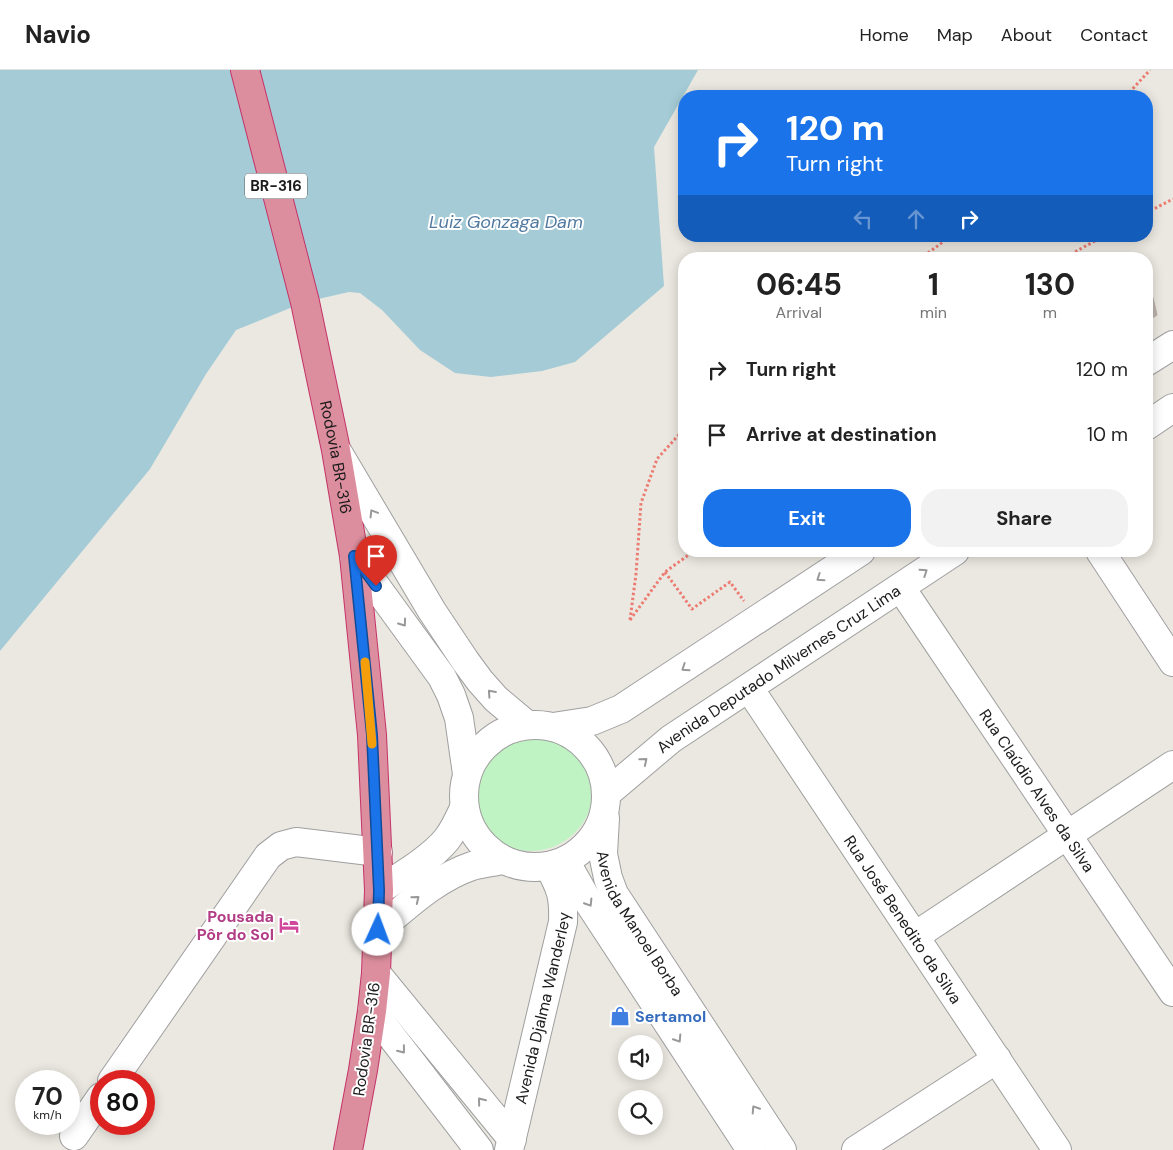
<!DOCTYPE html>
<meta charset="utf-8">
<style>
:root{--surface:#fff;--page:#f2f2f2;--text:#222;--muted:#767676;--line:#e0e0e0;--accent:#1a73e8}
body{margin:0;font-family:"DM Sans",sans-serif;background:var(--page);color:var(--text);height:100vh;display:flex;flex-direction:column;font-size:19px;white-space:nowrap}
*{box-sizing:border-box;margin:0}
p{font-size:16px;color:var(--muted)}
.icon{flex:none;width:28px;height:28px;fill:none;stroke:currentColor;stroke-width:2;stroke-linecap:round;stroke-linejoin:round}
.map{position:relative;flex:1;overflow:hidden}
.details{position:absolute;left:678px;top:182px;width:475px;height:305px;display:flex;flex-direction:column;background:var(--surface);border-radius:20px;box-shadow:0 2px 12px #0003}
.details>*{flex:none}
.banner{position:absolute;left:678px;top:20px;width:475px;height:152px;border-radius:20px;box-shadow:0 2px 12px #0003;background:#1a73e8;color:#fff;overflow:hidden}
.controls{position:absolute;left:618px;top:965px;display:grid;gap:10px}
.controls a{display:grid;place-items:center;width:45px;height:45px;border-radius:50%;background:var(--surface);box-shadow:0 2px 12px #0003;font-size:25px}
.speed{position:absolute;left:15px;top:1000px;display:flex;gap:10px;font-size:25px;font-weight:700;text-align:center}
.speed>*{display:grid;place-content:center;width:65px;height:65px;border-radius:50%;background:var(--surface);box-shadow:0 2px 12px #0003;line-height:1}
.speed small{font-size:12px;font-weight:400}
.speed .limit{border:8px solid #d22;background:#fff;color:#111}
.pin{position:absolute;display:grid;place-items:center;width:42px;height:42px;color:#fff;margin:-51px -21px;border-radius:50% 50% 50% 0;rotate:-45deg;box-shadow:0 0 5px #0007}
.pin .icon{rotate:45deg}
.me{position:absolute;width:55px;margin:-28px;rotate:2deg;stroke-linejoin:round;filter:drop-shadow(0 0 4px #0008)}
.turn{display:flex;align-items:center;gap:18px;height:105px;padding:0 25px;font-size:22px}
.turn .icon{width:65px;height:65px;stroke-width:2.5}
.turn b{display:block;font-size:35px;line-height:42px}
.lanes{display:flex;align-items:center;height:48px;padding:0 25px;background:#0003;justify-content:center;gap:25px;direction:ltr}
.lanes .off{opacity:.35}
.eta{display:flex;justify-content:space-evenly;align-items:center;height:85px;text-align:center}
.eta b{font-size:30px;font-weight:700;line-height:35px}
.action{display:flex;gap:10px;margin-top:auto;padding:10px 25px}
.action a{flex:1;height:58px;border-radius:20px;background:var(--accent);color:#fff;font-size:20px;font-weight:700;line-height:58px;text-align:center}
.action a+a{background:var(--page);color:var(--text)}
ul{padding:0;list-style:none}
li{display:flex;align-items:center;gap:15px;height:65px;padding:0 25px}
li div{flex:1}
li b{display:block;font-size:19px}
li em{font-style:normal}
header{display:flex;align-items:center;gap:30px;box-sizing:border-box;height:70px;padding:0 25px;background:var(--surface);border-bottom:1px solid var(--line)}
header strong{font-size:24px}
nav{display:flex;gap:28px;margin-inline-start:auto;font-size:18px}
.map>svg:first-child{display:block}
.park{fill:#c0f3c3}
.water{fill:#a4cbd6}
.building{fill:#bbb3ae;stroke:#bbaea5}
.lines{fill:none;stroke-linecap:round;stroke-linejoin:round}
.minor-casing{stroke:#9f9f9f;stroke-width:30}
.highway-casing{stroke:#c43368;stroke-width:30}
.path{stroke:#ec7b71;stroke-width:3;stroke-dasharray:2.5 2.5;stroke-linecap:butt}
.minor{stroke:#fff;stroke-width:28}
.highway{stroke:#dd8e9e;stroke-width:28}
.oneway{stroke:#989898}
.route-casing{stroke:#114b97;stroke-width:12}
.route{stroke:#1a73e8;stroke-width:9}
.slow{stroke:#f59e0b;stroke-width:9}
.labels{text-anchor:middle;stroke-width:4;stroke-linejoin:round;paint-order:stroke}
.shield{fill:#fff;stroke:#5f5f5f;stroke-width:1}
.shield-label{font-size:15px;font-weight:bold;fill:#1b1b1b}
.street-label{font-size:16px;fill:#1b1b1b;stroke:#fff}
.hotel-label{font-size:16px;font-weight:bold;fill:#b23c85;stroke:#fff;text-anchor:end}
.shop-label{font-size:16px;font-weight:bold;fill:#366cbe;stroke:#fff;text-anchor:start}
.water-label{font-size:18px;font-style:italic;fill:#517aa0;stroke:#fff}
</style>
<header>
<strong>Navio</strong>
<nav><a>Home</a><a>Map</a><a>About</a><a>Contact</a></nav>
</header>
<div class="map">
<svg width="1173" height="1080" viewBox="0 0 1173 1080">
<rect width="100%" height="100%" fill="#ebe8e1"/>
<circle class="park" cx="531" cy="719" r="62"/>
<path class="water" d="M 0,0 L 698,0 L 654,77 L 664,216 L 575,292 L 542,301 L 491,307 L 455,303 L 420,280 L 382,240 L 360,223 L 349,222 L 305,232 L 236,260 L 206,304 L 150,399 L 0,581 Z"/>
<path class="building" d="M 1146,220 L 1152,224 L 1157,245 L 1146,252 Z"/>
<g class="lines">
<defs>
<g id="minor">
<path d="M 1146,292 L 1173,275"/>
<path d="M 1146,356 L 1173,338"/>
<path d="M 337,381 L 432,541 L 466,592 L 480,611 L 496,629 L 527,655"/>
<path d="M 1100,481 L 1173,592"/>
<path d="M 354,486 L 442,607 L 451,625 L 459,648 L 467,704"/>
<path id="s1" d="M 901,518 L 1173,922"/>
<path id="s2" d="M 749,618 L 1057,1080"/>
<circle cx="535" cy="726" r="71"/>
<path d="M 553,657 L 592,651 L 621,639 L 861,481"/>
<path id="s3" d="M 607,723 L 671,669 L 955,481"/>
<path id="s4" d="M 605,748 L 603,784 L 608,808 L 614,824 L 782,1080"/>
<path d="M 565,791 L 589,833 L 751,1080"/>
<path d="M 379,820 C 400,807 432,788 447,769 C 454,760 459,749 464,738"/>
<path d="M 378,860 C 407,836 436,808 472,796 C 482,793 493,792 503,790"/>
<path d="M 915,866 L 1173,695"/>
<path d="M 376,903 L 512,1069"/>
<path d="M 372,941 L 479,1080"/>
<path d="M 112,1011 L 268,786 L 281,776 L 296,772 L 378,782"/>
<path d="M 74,1066 L 101,1027"/>
<path id="s5" d="M 509,1080 L 563,852 C 564,826 561,819 549,796"/>
<path d="M 856,1080 L 997,989"/>
</g>
<g id="highway">
<path id="s6" d="M 245,0 L 305,232 L 336,380 L 354,486 L 372,665 L 379,820 L 376,903 L 372,941 L 363,1000 L 348,1080"/>
</g>
</defs>
<use href="#minor" class="minor-casing"/>
<use href="#highway" class="highway-casing"/>
<g class="path">
<path d="M 1126,26 L 1150,0"/>
<path d="M 1146,143 L 1173,129"/>
<path d="M 920,189 L 951,166"/>
<path d="M 1062,189 L 1104,166"/>
<path d="M 665,502 L 692,539 L 730,512 L 744,531"/>
<path d="M 630,550 L 636,504 L 641,433 L 657,389 L 684,359"/>
<path d="M 630,550 L 665,502 L 694,481"/>
</g>
<use href="#minor" class="minor"/>
<use href="#highway" class="highway"/>
</g>
<defs><path id="oneway-chevron" d="M-2-3.5L2.5 0L-2 3.5" fill="none" stroke-width="1.6" stroke-linecap="round" stroke-linejoin="round" transform="scale(1.25)"/></defs>
<g class="oneway">
<use href="#oneway-chevron" transform="translate(373 443) rotate(-121)"/>
<use href="#oneway-chevron" transform="translate(924 502) rotate(-34)"/>
<use href="#oneway-chevron" transform="translate(820 508) rotate(146)"/>
<use href="#oneway-chevron" transform="translate(403 553) rotate(54)"/>
<use href="#oneway-chevron" transform="translate(685 598) rotate(146)"/>
<use href="#oneway-chevron" transform="translate(491 623) rotate(-132)"/>
<use href="#oneway-chevron" transform="translate(644 691) rotate(-40)"/>
<use href="#oneway-chevron" transform="translate(416 829) rotate(-39)"/>
<use href="#oneway-chevron" transform="translate(589 833) rotate(58)"/>
<use href="#oneway-chevron" transform="translate(678 969) rotate(57)"/>
<use href="#oneway-chevron" transform="translate(402 980) rotate(52)"/>
<use href="#oneway-chevron" transform="translate(481 1031) rotate(-129)"/>
<use href="#oneway-chevron" transform="translate(755 1039) rotate(-123)"/>
</g>
<g class="lines">
<defs>
<path id="route" d="M 376,516 L 354,486 L 372,665 L 379,820 L 378,860"/>
</defs>
<use href="#route" class="route-casing"/>
<use href="#route" class="route"/>
<path class="slow" d="M 365,592 L 372,674"/>
</g>
<defs>
<symbol id="hotel-bare" viewBox="-9 -9 18 18"><path d="M-6-4.5h1.5V1H6V5H4.5V3h-9V5H-6ZM-4 0a1.8 1.8 0 1 1 3.6 0ZM.5 0V-2.5h3Q6-2.5 6 0Z" fill="#d1479c" stroke="#fff" stroke-width="2.5" paint-order="stroke"/></symbol>
<symbol id="shop-bare" viewBox="-9 -9 18 18"><path d="M-5-2.5h2.3a2.7 3.5 0 0 1 5.4 0H5L5.5 6h-11ZM-1.5-2.5h3a1.5 2.3 0 0 0-3 0Z" fill="#3f7fe0" stroke="#fff" stroke-width="2.5" paint-order="stroke"/></symbol>
</defs>
<g fill-rule="evenodd">
<use href="#hotel-bare" x="275" y="841" width="28" height="28"/>
<use href="#shop-bare" x="606" y="932" width="28" height="28"/>
</g>
<g class="labels">
<rect class="shield" x="245" y="103.5" width="62" height="25" rx="4"/>
<g class="shield-label">
<text x="276" y="121">BR-316</text>
</g>
<g class="street-label">
<text dy="6" stroke="none"><textPath href="#s6" startOffset="398">Rodovia BR-316</textPath></text>
<text dy="6" stroke="none"><textPath href="#s3" startOffset="212">Avenida Deputado Milvernes Cruz Lima</textPath></text>
<text dy="6" stroke="none"><textPath href="#s1" startOffset="244">Rua Claúdio Alves da Silva</textPath></text>
<text dy="6" stroke="none"><textPath href="#s2" startOffset="278">Rua José Benedito da Silva</textPath></text>
<text dy="6" stroke="none"><textPath href="#s4" startOffset="115">Avenida Manoel Borba</textPath></text>
<text dy="6" stroke="none"><textPath href="#s5" startOffset="146">Avenida Djalma Wanderley</textPath></text>
<text transform="translate(366 969) rotate(-82)" y="6">Rodovia BR-316</text>
</g>
<g class="hotel-label">
<text x="274" y="852">Pousada<tspan x="274" dy="18">Pôr do Sol</tspan></text>
</g>
<g class="shop-label">
<text x="635" y="952">Sertamol</text>
</g>
<g class="water-label">
<text x="506" y="158">Luiz Gonzaga Dam</text>
</g>
</g>
</svg>
<div class="controls">
<a><svg class="icon" aria-label="sound" viewBox="0 0 24 24"><path d="M4 9h4l5-4v14l-5-4H4zM17 9q2 3 0 6"/></svg></a>
<a><svg class="icon" aria-label="search" viewBox="0 0 24 24"><circle cx="10" cy="10" r="6"/><path d="M15 15l6 6"/></svg></a>
</div>
<div class="speed"><div>70<small>km/h</small></div><div class="limit">80</div></div>
<div class="pin" style="left:376px;top:516px;background:#d93025"><svg class="icon" aria-label="arrive" viewBox="0 0 24 24"><path d="M6 21V4h12l-3 4 3 4H6"/></svg></div>
<svg class="me" style="left:378px;top:860px" viewBox="-20 -20 40 40"><circle r="19" fill="#fff"/><path d="M0-13L10 11 0 6-10 11z" fill="#1a73e8"/></svg>
<div class="banner">
<div class="turn"><svg class="icon" aria-label="right" viewBox="0 0 24 24"><path d="M7 20v-9h11M14 6l5 5-5 5"/></svg><div><b>120 m</b>Turn right</div></div>
<div class="lanes"><svg class="icon off" aria-label="left" viewBox="0 0 24 24"><path d="M17 20v-9H6M10 6l-5 5 5 5"/></svg><svg class="icon off" aria-label="ahead" viewBox="0 0 24 24"><path d="M12 20V5M6 11l6-6 6 6"/></svg><svg class="icon" aria-label="right" viewBox="0 0 24 24"><path d="M7 20v-9h11M14 6l5 5-5 5"/></svg></div>
</div>
<section class="details">
<div class="eta">
<div><b>06:45</b><p>Arrival</p></div>
<div><b>1</b><p>min</p></div>
<div><b>130</b><p>m</p></div>
</div>
<ul>
<li><svg class="icon" aria-label="right" viewBox="0 0 24 24"><path d="M7 20v-9h11M14 6l5 5-5 5"/></svg><div><b>Turn right</b></div><em>120 m</em></li>
<li><svg class="icon" aria-label="arrive" viewBox="0 0 24 24"><path d="M6 21V4h12l-3 4 3 4H6"/></svg><div><b>Arrive at destination</b></div><em>10 m</em></li>
</ul>
<div class="action"><a>Exit</a><a>Share</a></div>
</section>
</div>
